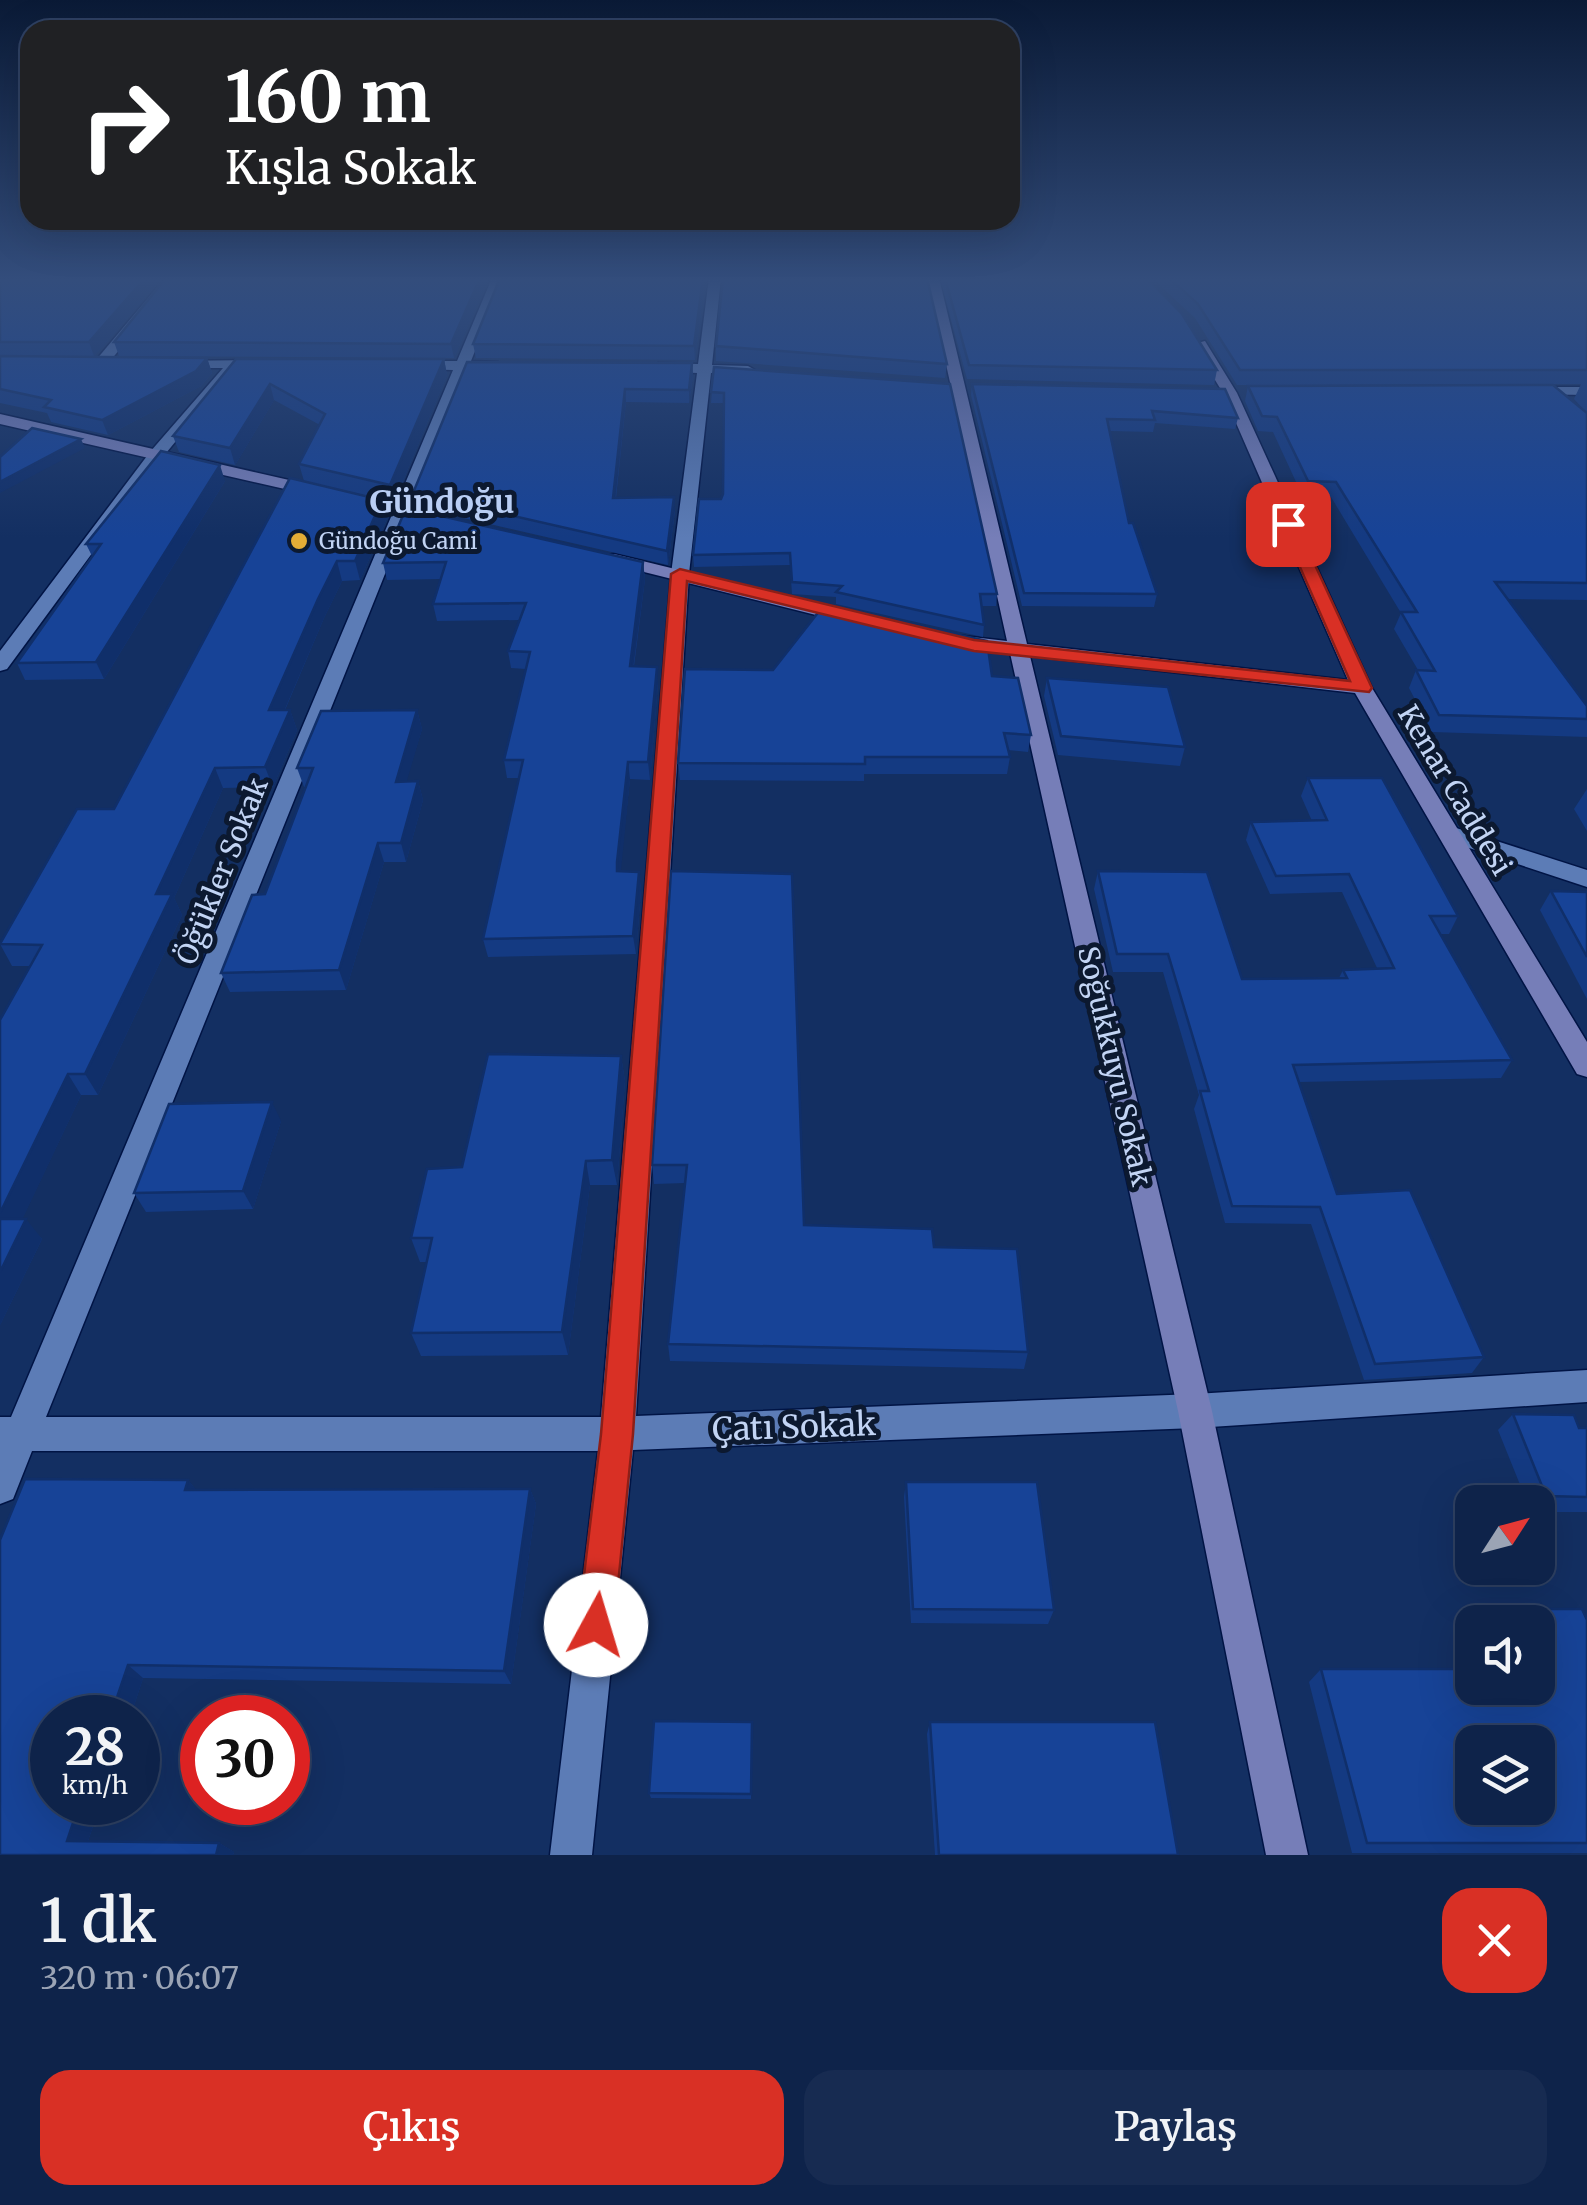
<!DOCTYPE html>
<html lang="tr">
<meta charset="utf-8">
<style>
:root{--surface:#0e234a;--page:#172b51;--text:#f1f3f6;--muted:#9ba4b5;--line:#2e4062;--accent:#d93025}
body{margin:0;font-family:Merriweather,serif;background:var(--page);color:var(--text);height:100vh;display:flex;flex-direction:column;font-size:38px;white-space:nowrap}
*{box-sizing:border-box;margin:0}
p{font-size:32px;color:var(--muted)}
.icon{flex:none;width:55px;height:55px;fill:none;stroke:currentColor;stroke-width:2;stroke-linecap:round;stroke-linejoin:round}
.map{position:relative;height:1855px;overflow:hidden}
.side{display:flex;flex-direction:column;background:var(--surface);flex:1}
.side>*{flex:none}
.hud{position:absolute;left:20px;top:20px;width:1000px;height:210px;border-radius:30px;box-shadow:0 10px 40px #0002,0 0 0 2px var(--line);background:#202124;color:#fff;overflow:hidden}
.needle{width:65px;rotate:54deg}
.fabs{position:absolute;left:1455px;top:1485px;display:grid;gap:20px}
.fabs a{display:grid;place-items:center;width:100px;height:100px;border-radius:20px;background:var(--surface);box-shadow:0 10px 40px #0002,0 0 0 2px var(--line);font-size:50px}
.speed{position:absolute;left:30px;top:1695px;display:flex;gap:20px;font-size:50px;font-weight:700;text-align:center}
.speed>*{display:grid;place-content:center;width:130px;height:130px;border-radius:50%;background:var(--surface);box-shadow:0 10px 40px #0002,0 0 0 2px var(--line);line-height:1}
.speed small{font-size:25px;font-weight:400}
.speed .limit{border:15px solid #d22;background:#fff;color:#111}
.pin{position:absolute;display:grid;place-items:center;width:85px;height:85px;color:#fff;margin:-42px;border-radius:20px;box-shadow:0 5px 15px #0006}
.me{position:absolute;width:110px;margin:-55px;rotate:6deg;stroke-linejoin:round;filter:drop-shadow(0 0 8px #0008)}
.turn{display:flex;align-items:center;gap:35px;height:210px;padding:0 40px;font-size:45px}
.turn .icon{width:130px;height:130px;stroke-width:2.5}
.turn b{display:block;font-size:70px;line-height:85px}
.round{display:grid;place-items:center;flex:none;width:105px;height:105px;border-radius:30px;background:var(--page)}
.summary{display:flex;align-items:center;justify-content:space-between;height:170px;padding:0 40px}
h1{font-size:60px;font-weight:600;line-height:75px}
.button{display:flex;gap:20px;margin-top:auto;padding:20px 40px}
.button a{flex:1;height:115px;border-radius:30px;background:var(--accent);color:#fff;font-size:40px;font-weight:600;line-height:115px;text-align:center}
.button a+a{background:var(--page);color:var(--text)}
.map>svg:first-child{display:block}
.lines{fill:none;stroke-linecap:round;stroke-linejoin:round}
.street-casing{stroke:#001445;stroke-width:3}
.secondary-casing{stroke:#001445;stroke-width:3}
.street{fill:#5c7cb6;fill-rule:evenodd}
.secondary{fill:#767eb8;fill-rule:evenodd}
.wall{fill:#143a82}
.shaded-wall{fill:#102f6a}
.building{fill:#174397;stroke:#102f6a;stroke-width:2.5;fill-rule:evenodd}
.route{fill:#d93025;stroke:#8d1f18;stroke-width:2.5}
.poi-dot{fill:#e5ad36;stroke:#0c1930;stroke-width:4}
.labels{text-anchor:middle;stroke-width:10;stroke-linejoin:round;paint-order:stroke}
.far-poi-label{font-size:22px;fill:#c2d4f4;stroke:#0c1930;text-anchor:start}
.street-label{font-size:28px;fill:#c2d4f4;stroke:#0c1930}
.far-district-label{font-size:32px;font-weight:bold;fill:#b9cef4;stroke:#0c1930}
.near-street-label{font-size:32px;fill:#c2d4f4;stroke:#0c1930}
</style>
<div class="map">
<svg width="1587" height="1855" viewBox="0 0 1587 1855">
<rect width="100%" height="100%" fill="#132f62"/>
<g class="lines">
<defs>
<g id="street">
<path d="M 165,278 L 178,278 L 106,366 L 96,366 L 96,360 Z"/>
<path d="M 492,278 L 504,278 L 471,361 L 498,362 L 505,366 L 498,370 L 467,370 L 46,1417 L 601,1417 L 671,574 L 697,373 L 658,371 L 651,367 L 658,363 L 698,364 L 709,278 L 721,278 L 712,365 L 748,366 L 755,370 L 748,374 L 711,373 L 689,574 L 636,1416 L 1195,1394 L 1587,1370 L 1587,1402 L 1195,1428 L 633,1450 L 592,1855 L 550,1855 L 598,1451 L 32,1451 L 13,1499 L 0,1504 L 0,1417 L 11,1417 L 453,370 L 413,369 L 406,365 L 413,361 L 457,361 Z"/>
<path d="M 263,360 L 268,361 L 268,367 L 227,368 L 232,372 L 230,375 L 162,458 L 7,669 L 0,671 L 0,651 L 150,452 L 223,368 L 178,368 L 173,367 L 173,361 Z"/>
<path d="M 1527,387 L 1587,387 L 1587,395 L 1522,394 L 1522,388 Z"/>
<path d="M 1450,826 L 1587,870 L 1587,887 L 1442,839 L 1438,834 Z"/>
</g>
<g id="secondary">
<path d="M 927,278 L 939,278 L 1027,644 L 1348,680 L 1223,393 L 1193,344 L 1205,341 L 1237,393 L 1372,688 L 1587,1042 L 1587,1077 L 1577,1074 L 1355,693 L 1030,656 L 1212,1411 L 1308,1855 L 1266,1855 L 1178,1411 L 1010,653 L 954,647 L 944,641 L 954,635 L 1007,641 Z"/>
<path d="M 0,414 L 434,513 L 443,518 L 434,523 L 0,424 Z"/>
<path d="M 614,554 L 859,614 L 862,618 L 852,624 L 608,563 L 608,555 Z"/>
</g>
</defs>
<use href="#street" class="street-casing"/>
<use href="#secondary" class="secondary-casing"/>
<use href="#street" class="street"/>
<use href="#secondary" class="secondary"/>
</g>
<g class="wall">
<path d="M 0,278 L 162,278 L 94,356 L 7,356 L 207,358 L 212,373 L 201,386 L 108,435 L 51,422 L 47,413 L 0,403 Z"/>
<path d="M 488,278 L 454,358 L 119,356 L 114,342 Z"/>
<path d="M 705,278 L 695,360 L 476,358 L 473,344 Z"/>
<path d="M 940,278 L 1147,278 L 1217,370 L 1214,385 L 967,379 Z"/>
<path d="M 1152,278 L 1587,278 L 1587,600 L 1507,599 L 1587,706 L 1587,737 L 1432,732 L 1409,688 L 1416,670 L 1418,670 L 1394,629 L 1401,613 L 1331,497 L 1303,497 L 1273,432 L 1258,431 L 1245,401 L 1248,386 L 1586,412 L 1574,399 L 1581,384 L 1237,385 L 1195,318 Z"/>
<path d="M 716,346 L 947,364 L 945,378 L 716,361 Z"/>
<path d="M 236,359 L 444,359 L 447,375 L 394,502 L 304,481 L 299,464 L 320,425 L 274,400 L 235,465 L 179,452 L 173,436 Z"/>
<path d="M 467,362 L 692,363 L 693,376 L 689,403 L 626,402 L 616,498 L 675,511 L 668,565 L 416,507 L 413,493 Z"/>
<path d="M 714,367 L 997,594 L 996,606 L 981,606 L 984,625 L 983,637 L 836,604 L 836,597 L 792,594 L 790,565 L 694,567 L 693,555 L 723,494 L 724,403 L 711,403 Z"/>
<path d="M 972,384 L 1238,418 L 1235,429 L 1155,423 L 1153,432 L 1110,431 L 1129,523 L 1157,594 L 1154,607 L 1022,606 L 971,395 Z"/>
<path d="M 290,478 L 387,518 L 360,580 L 342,581 L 324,618 L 285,710 L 290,710 L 297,730 L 273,787 L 223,788 L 174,898 L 182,915 L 98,1095 L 81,1095 L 22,1219 L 42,1239 L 0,1325 L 30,966 L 12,966 L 0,944 L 114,809 Z"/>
<path d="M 225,481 L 104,679 L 25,680 L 17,663 L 92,556 L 86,544 Z"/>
<path d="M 406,508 L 643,562 L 645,579 L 634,666 L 658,684 L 650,780 L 630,779 L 620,871 L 639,872 L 641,890 L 636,954 L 488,957 L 483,939 L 519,778 L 507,778 L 504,760 L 526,669 L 511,668 L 508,651 L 520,620 L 437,621 L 433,604 L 441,579 L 387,580 L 383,563 Z"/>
<path d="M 773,670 L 992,676 L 1031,735 L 1028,752 L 1008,750 L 1010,757 L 1007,774 L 864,774 L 864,781 L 680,780 L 678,763 Z"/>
<path d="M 1047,678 L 1185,747 L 1180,766 L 1058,755 L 1044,696 Z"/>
<path d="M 417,710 L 422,729 L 406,781 L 418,781 L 423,800 L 406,862 L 384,862 L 346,990 L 230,992 L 221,973 L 265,894 L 306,787 L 304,787 L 297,768 Z"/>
<path d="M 1308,778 L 1458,916 L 1449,934 L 1440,934 L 1512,1060 L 1501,1078 L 1299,1082 L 1337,1194 L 1484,1357 L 1472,1373 L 1364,1380 L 1311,1224 L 1225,1223 L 1194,1109 L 1199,1095 L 1163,972 L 1113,972 L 1094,889 L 1098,871 L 1242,979 L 1339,978 L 1343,970 L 1377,968 L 1342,892 L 1270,894 L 1246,840 L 1251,822 L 1312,821 L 1301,796 Z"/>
<path d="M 1587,789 L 1587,831 L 1574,809 Z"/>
<path d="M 671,871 L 804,1225 L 934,1247 L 1028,1352 L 1024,1369 L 670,1361 L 668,1344 L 685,1183 L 654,1184 L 652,1165 Z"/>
<path d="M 1551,891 L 1587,892 L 1587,999 L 1540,910 Z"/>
<path d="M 621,1056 L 625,1081 L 617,1185 L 590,1185 L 568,1355 L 421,1356 L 411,1333 L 427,1262 L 420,1262 L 411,1238 L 462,1167 Z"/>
<path d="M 281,1121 L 253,1209 L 146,1212 L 134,1193 Z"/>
<path d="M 1513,1414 L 1579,1428 L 1587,1428 L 1587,1512 L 1538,1512 L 1538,1502 L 1527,1502 L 1498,1430 Z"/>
<path d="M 25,1479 L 188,1480 L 196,1490 L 530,1489 L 536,1504 L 511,1684 L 143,1678 L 130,1718 L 52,1718 L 52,1802 L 101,1802 L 88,1841 L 219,1843 L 234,1852 L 233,1855 L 0,1855 L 0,1540 Z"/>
<path d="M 906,1482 L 1054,1610 L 1048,1624 L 911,1623 L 904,1497 Z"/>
<path d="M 1523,1609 L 1587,1620 L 1587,1853 L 1352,1853 L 1309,1682 L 1321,1669 L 1538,1688 L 1538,1622 L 1507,1622 Z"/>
<path d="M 930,1722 L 1178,1855 L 935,1855 L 927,1734 Z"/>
<path d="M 753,1728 L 751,1799 L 651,1798 L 649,1793 Z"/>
</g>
<g class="shaded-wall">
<path d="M 145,278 L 162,278 L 94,356 L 89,342 Z"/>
<path d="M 480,278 L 488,278 L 454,358 L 451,344 Z"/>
<path d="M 703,278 L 705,278 L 695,360 L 694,346 Z"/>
<path d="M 207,358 L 212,373 L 201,386 L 108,435 L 102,420 Z"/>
<path d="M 444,359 L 447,375 L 394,502 L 390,485 Z"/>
<path d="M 692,363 L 693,376 L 689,403 L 689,390 Z"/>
<path d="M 270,384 L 274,400 L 235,465 L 230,448 Z"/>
<path d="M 625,389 L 626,402 L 614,512 L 613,498 Z"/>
<path d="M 81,439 L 85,448 L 0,493 L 0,482 Z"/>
<path d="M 220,465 L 225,481 L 104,679 L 96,662 Z"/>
<path d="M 674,497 L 675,511 L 668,565 L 667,551 Z"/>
<path d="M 382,500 L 387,518 L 360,580 L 355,561 Z"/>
<path d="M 337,561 L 342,581 L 324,618 L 276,730 L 269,710 L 318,599 Z"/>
<path d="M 643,562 L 645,579 L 631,684 L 630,666 Z"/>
<path d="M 657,667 L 658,684 L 650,780 L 648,762 Z"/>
<path d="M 290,710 L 297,730 L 273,787 L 265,767 Z"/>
<path d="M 417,710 L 422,729 L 401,801 L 396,782 Z"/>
<path d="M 628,762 L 630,779 L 620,880 L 617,862 Z"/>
<path d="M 215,768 L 223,788 L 174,898 L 182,915 L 98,1095 L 85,1074 L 156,894 Z"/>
<path d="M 418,781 L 423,800 L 406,862 L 401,843 Z"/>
<path d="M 378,843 L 384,862 L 346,990 L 339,970 Z"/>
<path d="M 639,872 L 641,890 L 636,954 L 633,936 Z"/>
<path d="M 621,1056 L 625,1081 L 617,1185 L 612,1160 Z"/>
<path d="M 68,1074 L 81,1095 L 13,1239 L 0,1222 L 0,1213 Z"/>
<path d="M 272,1102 L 281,1121 L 253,1209 L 243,1191 Z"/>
<path d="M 586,1161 L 590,1185 L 568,1355 L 562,1332 Z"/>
<path d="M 26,1219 L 42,1239 L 0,1325 L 0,1272 Z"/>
<path d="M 188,1480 L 201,1496 L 185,1490 Z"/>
<path d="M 530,1489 L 536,1504 L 511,1684 L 504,1671 Z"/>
<path d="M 128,1665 L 143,1678 L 130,1718 L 110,1718 Z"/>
<path d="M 80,1802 L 101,1802 L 85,1850 L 67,1841 Z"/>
<path d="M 219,1843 L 234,1852 L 233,1855 L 216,1855 Z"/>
</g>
<g class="building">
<path d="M 0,278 L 145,278 L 89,342 L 0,342 Z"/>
<path d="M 166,278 L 480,278 L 451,344 L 114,342 Z"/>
<path d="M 500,278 L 703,278 L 694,346 L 473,344 Z"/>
<path d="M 723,278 L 927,278 L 947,364 L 716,346 Z"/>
<path d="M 945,278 L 1147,278 L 1182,314 L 1217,370 L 969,365 Z"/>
<path d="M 1169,278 L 1572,278 L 1587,285 L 1587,370 L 1240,370 L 1198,304 Z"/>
<path d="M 0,356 L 207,358 L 196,371 L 102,420 L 44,407 L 51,400 L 0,389 Z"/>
<path d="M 236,359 L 444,359 L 390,485 L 299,464 L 325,414 L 270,384 L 230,448 L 173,436 Z"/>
<path d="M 467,362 L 692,363 L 689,390 L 625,389 L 613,498 L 674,497 L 667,551 L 413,493 Z"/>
<path d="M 714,367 L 950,384 L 997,594 L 980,594 L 984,625 L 836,592 L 842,586 L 792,582 L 790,553 L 693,555 L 699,499 L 721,499 L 723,494 L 724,393 L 711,392 Z"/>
<path d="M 972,384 L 1225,389 L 1238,418 L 1152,411 L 1155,420 L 1107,419 L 1129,523 L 1133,523 L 1157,594 L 1024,593 Z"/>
<path d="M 1553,385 L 1587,413 L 1587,583 L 1495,582 L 1587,706 L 1587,719 L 1439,715 L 1416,670 L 1435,671 L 1401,612 L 1417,612 L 1336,482 L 1308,481 L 1277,417 L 1262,416 L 1248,386 Z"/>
<path d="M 32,428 L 81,439 L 0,482 L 0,457 Z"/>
<path d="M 161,451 L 220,465 L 96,662 L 17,663 L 101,544 L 86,544 Z"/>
<path d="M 290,478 L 382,500 L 355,561 L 337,561 L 318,599 L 269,710 L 290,710 L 265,767 L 215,768 L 156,894 L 172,894 L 85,1074 L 68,1074 L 0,1213 L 0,1020 L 42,945 L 0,944 L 77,809 L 114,809 Z"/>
<path d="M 406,508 L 643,562 L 630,666 L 657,667 L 648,762 L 628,762 L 617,862 L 617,871 L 639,872 L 633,936 L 483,939 L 523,760 L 504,760 L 530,652 L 508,651 L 526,603 L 433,604 L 446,562 L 383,563 Z"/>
<path d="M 824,605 L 987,641 L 992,676 L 1018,678 L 1031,735 L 1004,733 L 1010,757 L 865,757 L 865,764 L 678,763 L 685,669 L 773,670 Z"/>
<path d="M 1047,678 L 1168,687 L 1185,747 L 1061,736 Z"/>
<path d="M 417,710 L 396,782 L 418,781 L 401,843 L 378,843 L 339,970 L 221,973 L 252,895 L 265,894 L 313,768 L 297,768 L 321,711 Z"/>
<path d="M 1308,778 L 1382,778 L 1458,916 L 1430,916 L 1512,1060 L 1293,1065 L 1337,1194 L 1410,1190 L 1484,1357 L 1375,1364 L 1320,1207 L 1232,1206 L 1200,1091 L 1209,1091 L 1168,954 L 1117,954 L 1098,871 L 1207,872 L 1242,979 L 1347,978 L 1343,970 L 1394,968 L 1349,874 L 1276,876 L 1251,822 L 1327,820 Z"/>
<path d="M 671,871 L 792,874 L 804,1225 L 932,1229 L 934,1247 L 1017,1249 L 1028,1352 L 668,1344 L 687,1165 L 652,1165 Z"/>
<path d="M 1551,891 L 1587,892 L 1587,957 Z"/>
<path d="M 488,1054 L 621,1056 L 612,1160 L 586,1161 L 562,1332 L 411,1333 L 432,1238 L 411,1238 L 427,1169 L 462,1167 Z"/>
<path d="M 272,1102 L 243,1191 L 134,1193 L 169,1104 Z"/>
<path d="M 0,1219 L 26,1219 L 0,1272 Z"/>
<path d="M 1513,1414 L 1574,1415 L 1579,1428 L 1587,1428 L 1587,1497 L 1546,1496 Z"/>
<path d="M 25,1479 L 188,1480 L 185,1490 L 530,1489 L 504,1671 L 128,1665 L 110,1718 L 52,1718 L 52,1802 L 80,1802 L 67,1841 L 219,1843 L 216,1855 L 0,1855 L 0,1540 Z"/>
<path d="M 906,1482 L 1037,1482 L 1054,1610 L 913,1609 Z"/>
<path d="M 1523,1609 L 1582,1609 L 1587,1620 L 1587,1843 L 1367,1843 L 1321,1669 L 1472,1669 L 1472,1688 L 1538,1688 L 1538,1669 L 1546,1669 L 1538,1647 L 1538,1622 L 1529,1622 ZM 1472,1742 L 1538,1742 L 1538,1808 L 1472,1808 Z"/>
<path d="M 654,1721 L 752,1722 L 751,1794 L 649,1793 Z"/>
<path d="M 930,1722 L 1155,1722 L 1178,1855 L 939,1855 Z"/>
</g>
<linearGradient id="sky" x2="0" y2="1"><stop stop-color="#0a1a36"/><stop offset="0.52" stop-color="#334d7c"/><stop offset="1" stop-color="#334d7c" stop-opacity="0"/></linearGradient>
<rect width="1587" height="538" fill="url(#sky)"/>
<path class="route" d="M 1288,520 L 1296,524 L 1372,688 L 1369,692 L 974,651 L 687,581 L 633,1434 L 614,1625 L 608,1637 L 596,1643 L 584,1637 L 578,1625 L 601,1434 L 671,574 L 680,569 L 974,640 L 1350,681 L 1281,524 Z"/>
<circle class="poi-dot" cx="299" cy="541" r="10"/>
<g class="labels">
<g class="far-poi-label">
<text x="319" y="549">Gündoğu Cami</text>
</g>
<g class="street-label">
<text transform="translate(1455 790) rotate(59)" y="10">Kenar Caddesi</text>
<text transform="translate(222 871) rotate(-68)" y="10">Öğükler Sokak</text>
<text transform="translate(1115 1066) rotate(77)" y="10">Soğukkuyu Sokak</text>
</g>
<g class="far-district-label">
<text x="442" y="513">Gündoğu</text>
</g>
<g class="near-street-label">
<text transform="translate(794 1427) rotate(-2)" y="11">Çatı Sokak</text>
</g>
</g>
</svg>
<div class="fabs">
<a><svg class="needle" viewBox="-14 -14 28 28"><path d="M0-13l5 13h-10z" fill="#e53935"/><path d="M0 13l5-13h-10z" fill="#9ba4b5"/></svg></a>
<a><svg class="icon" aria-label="sound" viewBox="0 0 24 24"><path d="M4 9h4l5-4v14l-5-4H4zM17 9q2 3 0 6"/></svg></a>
<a><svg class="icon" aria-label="layers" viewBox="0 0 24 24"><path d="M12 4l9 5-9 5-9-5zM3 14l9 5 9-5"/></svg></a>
</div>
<div class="speed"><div>28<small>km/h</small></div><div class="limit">30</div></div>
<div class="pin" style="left:1288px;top:524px;background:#d93025"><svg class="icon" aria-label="arrive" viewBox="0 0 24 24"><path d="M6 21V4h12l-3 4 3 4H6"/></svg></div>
<svg class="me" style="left:596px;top:1625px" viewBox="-20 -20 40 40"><circle r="19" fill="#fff"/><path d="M0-13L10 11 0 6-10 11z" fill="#d93025"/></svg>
<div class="hud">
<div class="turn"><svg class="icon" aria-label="right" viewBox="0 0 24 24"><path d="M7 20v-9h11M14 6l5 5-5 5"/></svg><div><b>160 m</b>Kışla Sokak</div></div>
</div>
</div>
<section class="side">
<div class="summary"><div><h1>1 dk</h1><p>320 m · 06:07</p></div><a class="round" style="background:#d93025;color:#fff"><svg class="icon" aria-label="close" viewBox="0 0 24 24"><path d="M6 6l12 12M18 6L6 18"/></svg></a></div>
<div class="button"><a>Çıkış</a><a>Paylaş</a></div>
</section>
